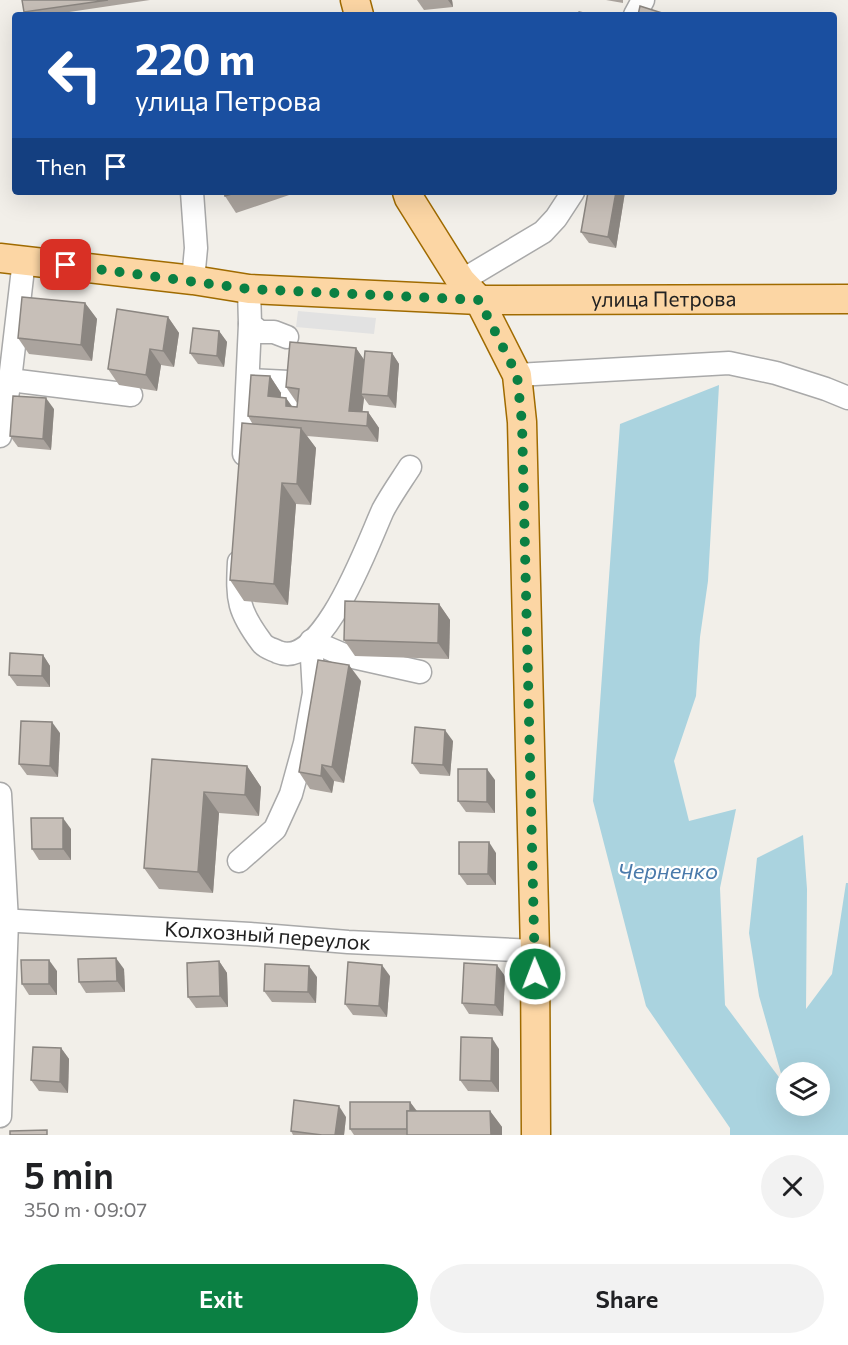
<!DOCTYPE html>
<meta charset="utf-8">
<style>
:root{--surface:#fff;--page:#f2f2f2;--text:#202124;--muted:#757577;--accent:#0b8043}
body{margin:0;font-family:Commissioner,sans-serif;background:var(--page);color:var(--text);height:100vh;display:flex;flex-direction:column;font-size:22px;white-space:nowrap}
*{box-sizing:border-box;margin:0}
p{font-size:20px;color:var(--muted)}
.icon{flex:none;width:33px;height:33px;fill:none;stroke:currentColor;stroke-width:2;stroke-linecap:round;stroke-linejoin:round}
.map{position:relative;height:1135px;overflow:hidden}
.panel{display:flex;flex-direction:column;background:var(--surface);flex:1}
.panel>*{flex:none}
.hud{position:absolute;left:12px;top:12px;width:825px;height:183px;border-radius:6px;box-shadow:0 6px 24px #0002;background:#1a4fa0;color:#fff;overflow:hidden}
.fabs{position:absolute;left:776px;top:1062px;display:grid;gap:12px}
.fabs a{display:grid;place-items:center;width:54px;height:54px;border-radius:50%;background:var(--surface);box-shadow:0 6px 24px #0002;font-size:30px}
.pin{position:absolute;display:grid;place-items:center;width:51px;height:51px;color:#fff;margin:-26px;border-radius:12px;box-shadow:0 3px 9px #0006}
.me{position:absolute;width:66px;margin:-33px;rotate:359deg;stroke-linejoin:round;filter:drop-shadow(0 0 4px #0008)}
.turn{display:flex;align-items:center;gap:21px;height:126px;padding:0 24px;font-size:27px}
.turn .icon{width:78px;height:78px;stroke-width:2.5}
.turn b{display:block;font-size:42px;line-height:51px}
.then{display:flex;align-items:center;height:57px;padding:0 24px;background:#0003;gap:12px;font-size:22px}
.round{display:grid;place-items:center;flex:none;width:63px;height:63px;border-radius:32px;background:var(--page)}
.summary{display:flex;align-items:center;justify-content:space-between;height:102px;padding:0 24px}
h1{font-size:36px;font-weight:600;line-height:45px}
.primary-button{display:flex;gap:12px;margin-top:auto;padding:12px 24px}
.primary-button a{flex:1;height:69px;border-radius:36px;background:var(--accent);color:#fff;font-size:24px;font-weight:600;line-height:69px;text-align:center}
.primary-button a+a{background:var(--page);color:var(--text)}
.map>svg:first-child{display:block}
.parking{fill:#e2e2e2}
.water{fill:#aad3df;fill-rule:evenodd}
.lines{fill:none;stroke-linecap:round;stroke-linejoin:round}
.minor-casing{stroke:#a9a9a9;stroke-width:25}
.major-casing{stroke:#a06b00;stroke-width:31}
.minor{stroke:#fff;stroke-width:22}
.major{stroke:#fcd6a4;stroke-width:28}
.wall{fill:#aba49e}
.shaded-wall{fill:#8b8681}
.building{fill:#c7bfb8;stroke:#8b8681;stroke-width:1.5}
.route{stroke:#0b8043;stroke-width:10;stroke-dasharray:0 18}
.labels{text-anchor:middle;stroke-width:4.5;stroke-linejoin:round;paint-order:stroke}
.street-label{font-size:21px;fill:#222;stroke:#fff}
.water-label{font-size:22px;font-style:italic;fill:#4a7aab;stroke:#fff}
</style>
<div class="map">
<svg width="848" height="1135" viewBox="0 0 848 1135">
<rect width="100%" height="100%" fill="#f2efe9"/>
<path class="parking" d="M 298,311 L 376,318 L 374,334 L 296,327 Z"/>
<path class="water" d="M 719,385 L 708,581 L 700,637 L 696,696 L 674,761 L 689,821 L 736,809 L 720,888 L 725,1005 L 784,1084 L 759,996 L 749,933 L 757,858 L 803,835 L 807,889 L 806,1009 L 832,974 L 846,883 L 848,883 L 848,1135 L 730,1135 L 730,1128 L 646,1006 L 593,801 L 620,424 ZM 786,1072 L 819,1072 L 819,1106 L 786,1106 Z"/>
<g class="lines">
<defs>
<g id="minor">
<path d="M 635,15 L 643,0"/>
<path d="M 192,192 L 196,248 L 193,280"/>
<path d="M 461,281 L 543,232 L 556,218 L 573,192"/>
<path d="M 249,289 L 250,324 L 260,332 L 274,332 L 287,337"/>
<path d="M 517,375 L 729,363 L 776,373 L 826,389 L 848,398"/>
<path d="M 10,380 L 131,395"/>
<path d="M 248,380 L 289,382 L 292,386 L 289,405"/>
<path d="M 0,436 L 10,380 L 24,260"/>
<path d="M 244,454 L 250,324"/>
<path d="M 239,562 C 237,600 238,611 262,643 C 266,648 272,649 278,652 C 323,671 369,540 383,510 C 391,495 401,481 410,467"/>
<path d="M 0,794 L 7,921 L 0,1116"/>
<path d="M 239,861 L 275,829 L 291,794 L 305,743 L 314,693 L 311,641 L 344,655 L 420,672"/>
<path id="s1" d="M 0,920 L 250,934 L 348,942 L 535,951"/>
</g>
<g id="major">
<path d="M 355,0 L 359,15"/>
<path d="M 407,192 L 409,198 L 461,281 L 479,300 L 517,375 L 522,422 L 535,951 L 536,1135"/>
<path id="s2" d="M 0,258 L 193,280 L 249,289 L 479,300 L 848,299"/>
</g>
</defs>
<use href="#minor" class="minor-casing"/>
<use href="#major" class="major-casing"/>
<use href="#minor" class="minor"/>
<use href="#major" class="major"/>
</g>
<g class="wall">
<path d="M 22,0 L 150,0 L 49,15 L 26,15 L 24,12 Z"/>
<path d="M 417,0 L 452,0 L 453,7 L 424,10 Z"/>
<path d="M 606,0 L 623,0 L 623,3 Z"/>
<path d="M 224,192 L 298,192 L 236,213 L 225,196 Z"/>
<path d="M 588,192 L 625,192 L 616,248 L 589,243 L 581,232 Z"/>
<path d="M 85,303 L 97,319 L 92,361 L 29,354 L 18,338 Z"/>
<path d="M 168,317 L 179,333 L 174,367 L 161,365 L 157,391 L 119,385 L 108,369 Z"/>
<path d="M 219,331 L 227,342 L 224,367 L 198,364 L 190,353 Z"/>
<path d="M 356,348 L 364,360 L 392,353 L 399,364 L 396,408 L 369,405 L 364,398 L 362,412 L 368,412 L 379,428 L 378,442 L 307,436 L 316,448 L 311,505 L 296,504 L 288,605 L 244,601 L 230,580 L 252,423 L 248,416 L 270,376 L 281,393 L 281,397 L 286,398 L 292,406 L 297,407 L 297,403 L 286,387 Z"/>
<path d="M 54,409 L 51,450 L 18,447 L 10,436 Z"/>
<path d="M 439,604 L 450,620 L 449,659 L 355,656 L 344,640 Z"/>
<path d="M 43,655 L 50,666 L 50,687 L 17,686 L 9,675 Z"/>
<path d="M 361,681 L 344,783 L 334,781 L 332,793 L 310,789 L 299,772 Z"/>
<path d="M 60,733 L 58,777 L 27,775 L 19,764 Z"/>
<path d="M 453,741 L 450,776 L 420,774 L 412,763 Z"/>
<path d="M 152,759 L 247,766 L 261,787 L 259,816 L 219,813 L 213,893 L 159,889 L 144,868 Z"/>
<path d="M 495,780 L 495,813 L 466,812 L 458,801 Z"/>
<path d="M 71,829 L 71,860 L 39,860 L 32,849 Z"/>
<path d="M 496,853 L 496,885 L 467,885 L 459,874 Z"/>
<path d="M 219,961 L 227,973 L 228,1007 L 196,1008 L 188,997 Z"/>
<path d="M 124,969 L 125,992 L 86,993 L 79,982 Z"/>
<path d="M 57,971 L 57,995 L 29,995 L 22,984 Z"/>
<path d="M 390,976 L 387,1017 L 353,1015 L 345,1004 Z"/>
<path d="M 505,976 L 503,1016 L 469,1014 L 462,1003 Z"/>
<path d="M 317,977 L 316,1003 L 272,1002 L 264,991 Z"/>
<path d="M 61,1048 L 69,1059 L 68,1093 L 39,1091 L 31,1080 Z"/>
<path d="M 499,1049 L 499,1092 L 468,1091 L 460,1080 Z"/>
<path d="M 410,1102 L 417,1111 L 490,1111 L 502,1127 L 502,1135 L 354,1135 L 350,1129 Z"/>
<path d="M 346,1117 L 344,1135 L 293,1135 L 291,1131 Z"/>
</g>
<g class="shaded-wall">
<path d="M 448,0 L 452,0 L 453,7 Z"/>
<path d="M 616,192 L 625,192 L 616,248 L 608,237 Z"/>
<path d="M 85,303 L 97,319 L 92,361 L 81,345 Z"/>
<path d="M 168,317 L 179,333 L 174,367 L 163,351 Z"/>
<path d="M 219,331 L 227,342 L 224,367 L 217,356 Z"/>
<path d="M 356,348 L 367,364 L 361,394 L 364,398 L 361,425 L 349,411 Z"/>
<path d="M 150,349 L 161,365 L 157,391 L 146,375 Z"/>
<path d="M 392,353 L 399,364 L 396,408 L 388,396 Z"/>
<path d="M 270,376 L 281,393 L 279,412 L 268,396 Z"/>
<path d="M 46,398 L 54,409 L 51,450 L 43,439 Z"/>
<path d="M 286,398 L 297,414 L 286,406 Z"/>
<path d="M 368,412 L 379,428 L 378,442 L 367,426 Z"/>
<path d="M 301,428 L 316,448 L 311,505 L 297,484 Z"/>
<path d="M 282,483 L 296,504 L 288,605 L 274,584 Z"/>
<path d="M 439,604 L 450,620 L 449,659 L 438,643 Z"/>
<path d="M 43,655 L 50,666 L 50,687 L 42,676 Z"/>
<path d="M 349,665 L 361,681 L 344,783 L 332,767 Z"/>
<path d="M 52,722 L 60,733 L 58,777 L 50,766 Z"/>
<path d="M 445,730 L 453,741 L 450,776 L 443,765 Z"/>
<path d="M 322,765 L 334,781 L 332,793 L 321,776 Z"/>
<path d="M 247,766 L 261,787 L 259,816 L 245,795 Z"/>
<path d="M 487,769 L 495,780 L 495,813 L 487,802 Z"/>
<path d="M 204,792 L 219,813 L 213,893 L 198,872 Z"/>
<path d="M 63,818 L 71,829 L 71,860 L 63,849 Z"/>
<path d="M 489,842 L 496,853 L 496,885 L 488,874 Z"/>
<path d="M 116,958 L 124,969 L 125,992 L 117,981 Z"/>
<path d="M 49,960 L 57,971 L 57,995 L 49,984 Z"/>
<path d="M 219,961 L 227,973 L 228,1007 L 220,996 Z"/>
<path d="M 382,965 L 390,976 L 387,1017 L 379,1006 Z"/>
<path d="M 497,965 L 505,976 L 503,1016 L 495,1005 Z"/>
<path d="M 309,966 L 317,977 L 316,1003 L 308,992 Z"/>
<path d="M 492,1038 L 499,1049 L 499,1092 L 491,1081 Z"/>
<path d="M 61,1048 L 69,1059 L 68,1093 L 60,1082 Z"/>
<path d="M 410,1102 L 418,1113 L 410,1129 Z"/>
<path d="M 339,1106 L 346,1117 L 344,1135 L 335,1135 Z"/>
<path d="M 490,1111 L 502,1127 L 502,1135 L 491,1135 Z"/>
</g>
<g class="building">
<path d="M 22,0 L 108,0 L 24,12 Z"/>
<path d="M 640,6 L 662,13 L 661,15 L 638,15 Z"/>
<path d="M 579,12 L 593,15 L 578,15 Z"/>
<path d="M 224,192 L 238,192 L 225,196 Z"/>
<path d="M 588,192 L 616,192 L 608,237 L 581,232 Z"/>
<path d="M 22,297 L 85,303 L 81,345 L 18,338 Z"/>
<path d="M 117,309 L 168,317 L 163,351 L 150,349 L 146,375 L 108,369 Z"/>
<path d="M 193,328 L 219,331 L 217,356 L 190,353 Z"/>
<path d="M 290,342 L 356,348 L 349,411 L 368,412 L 367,426 L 248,416 L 251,375 L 270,376 L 268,396 L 286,398 L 286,406 L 297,407 L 299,389 L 286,387 Z"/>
<path d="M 365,351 L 392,353 L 388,396 L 361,394 Z"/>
<path d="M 13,396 L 46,398 L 43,439 L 10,436 Z"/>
<path d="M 242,423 L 301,428 L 297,484 L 282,483 L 274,584 L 230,580 Z"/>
<path d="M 345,601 L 439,604 L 438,643 L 344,640 Z"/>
<path d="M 10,653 L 43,655 L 42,676 L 9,675 Z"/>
<path d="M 318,660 L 349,665 L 332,767 L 322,765 L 321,776 L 299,772 Z"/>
<path d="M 21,721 L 52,722 L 50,766 L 19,764 Z"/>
<path d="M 415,727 L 445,730 L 443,765 L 412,763 Z"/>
<path d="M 152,759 L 247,766 L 245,795 L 204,792 L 198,872 L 144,868 Z"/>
<path d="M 458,769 L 487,769 L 487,802 L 458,801 Z"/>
<path d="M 31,818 L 63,818 L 63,849 L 32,849 Z"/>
<path d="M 459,842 L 489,842 L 488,874 L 459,874 Z"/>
<path d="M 116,958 L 117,981 L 79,982 L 78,959 Z"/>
<path d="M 21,960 L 49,960 L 49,984 L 22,984 Z"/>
<path d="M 219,961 L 220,996 L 188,997 L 187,963 Z"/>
<path d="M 348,962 L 382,965 L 379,1006 L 345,1004 Z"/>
<path d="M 464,963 L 497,965 L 495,1005 L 462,1003 Z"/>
<path d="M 265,964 L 309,966 L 308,992 L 264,991 Z"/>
<path d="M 461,1037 L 492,1038 L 491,1081 L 460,1080 Z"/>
<path d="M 33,1047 L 61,1048 L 60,1082 L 31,1080 Z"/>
<path d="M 294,1100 L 339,1106 L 335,1135 L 322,1135 L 291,1131 Z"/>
<path d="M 350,1102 L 410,1102 L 410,1111 L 407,1111 L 407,1129 L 350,1129 Z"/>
<path d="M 407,1111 L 490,1111 L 491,1135 L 407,1135 Z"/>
<path d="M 47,1130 L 47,1135 L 10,1135 L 10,1131 Z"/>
</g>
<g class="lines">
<path class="route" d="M 66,265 L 249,289 L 479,300 L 517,375 L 522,423 L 535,974"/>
</g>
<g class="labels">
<g class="street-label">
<text dy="7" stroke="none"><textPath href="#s2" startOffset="666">улица Петрова</textPath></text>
<text dy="7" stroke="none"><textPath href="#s1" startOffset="268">Колхозный переулок</textPath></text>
</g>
<g class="water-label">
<text x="668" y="879">Черненко</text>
</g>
</g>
</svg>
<div class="fabs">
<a><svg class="icon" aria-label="layers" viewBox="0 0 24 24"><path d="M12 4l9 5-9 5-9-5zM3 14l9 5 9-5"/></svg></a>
</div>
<div class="pin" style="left:66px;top:265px;background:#d93025"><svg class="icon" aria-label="arrive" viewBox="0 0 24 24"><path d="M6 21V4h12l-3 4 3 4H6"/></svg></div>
<svg class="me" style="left:535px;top:974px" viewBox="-20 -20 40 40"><circle r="17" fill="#0b8043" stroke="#fff" stroke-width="3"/><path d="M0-11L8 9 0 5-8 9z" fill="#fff"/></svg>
<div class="hud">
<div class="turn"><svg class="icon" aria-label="left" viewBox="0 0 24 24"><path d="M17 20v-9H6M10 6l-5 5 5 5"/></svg><div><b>220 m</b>улица Петрова</div></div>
<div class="then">Then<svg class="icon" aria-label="arrive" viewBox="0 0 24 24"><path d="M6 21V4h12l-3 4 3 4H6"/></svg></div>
</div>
</div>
<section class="panel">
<div class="summary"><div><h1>5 min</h1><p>350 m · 09:07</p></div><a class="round"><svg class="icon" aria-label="close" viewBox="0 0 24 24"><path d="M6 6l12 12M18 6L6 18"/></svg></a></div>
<div class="primary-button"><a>Exit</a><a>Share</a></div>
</section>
